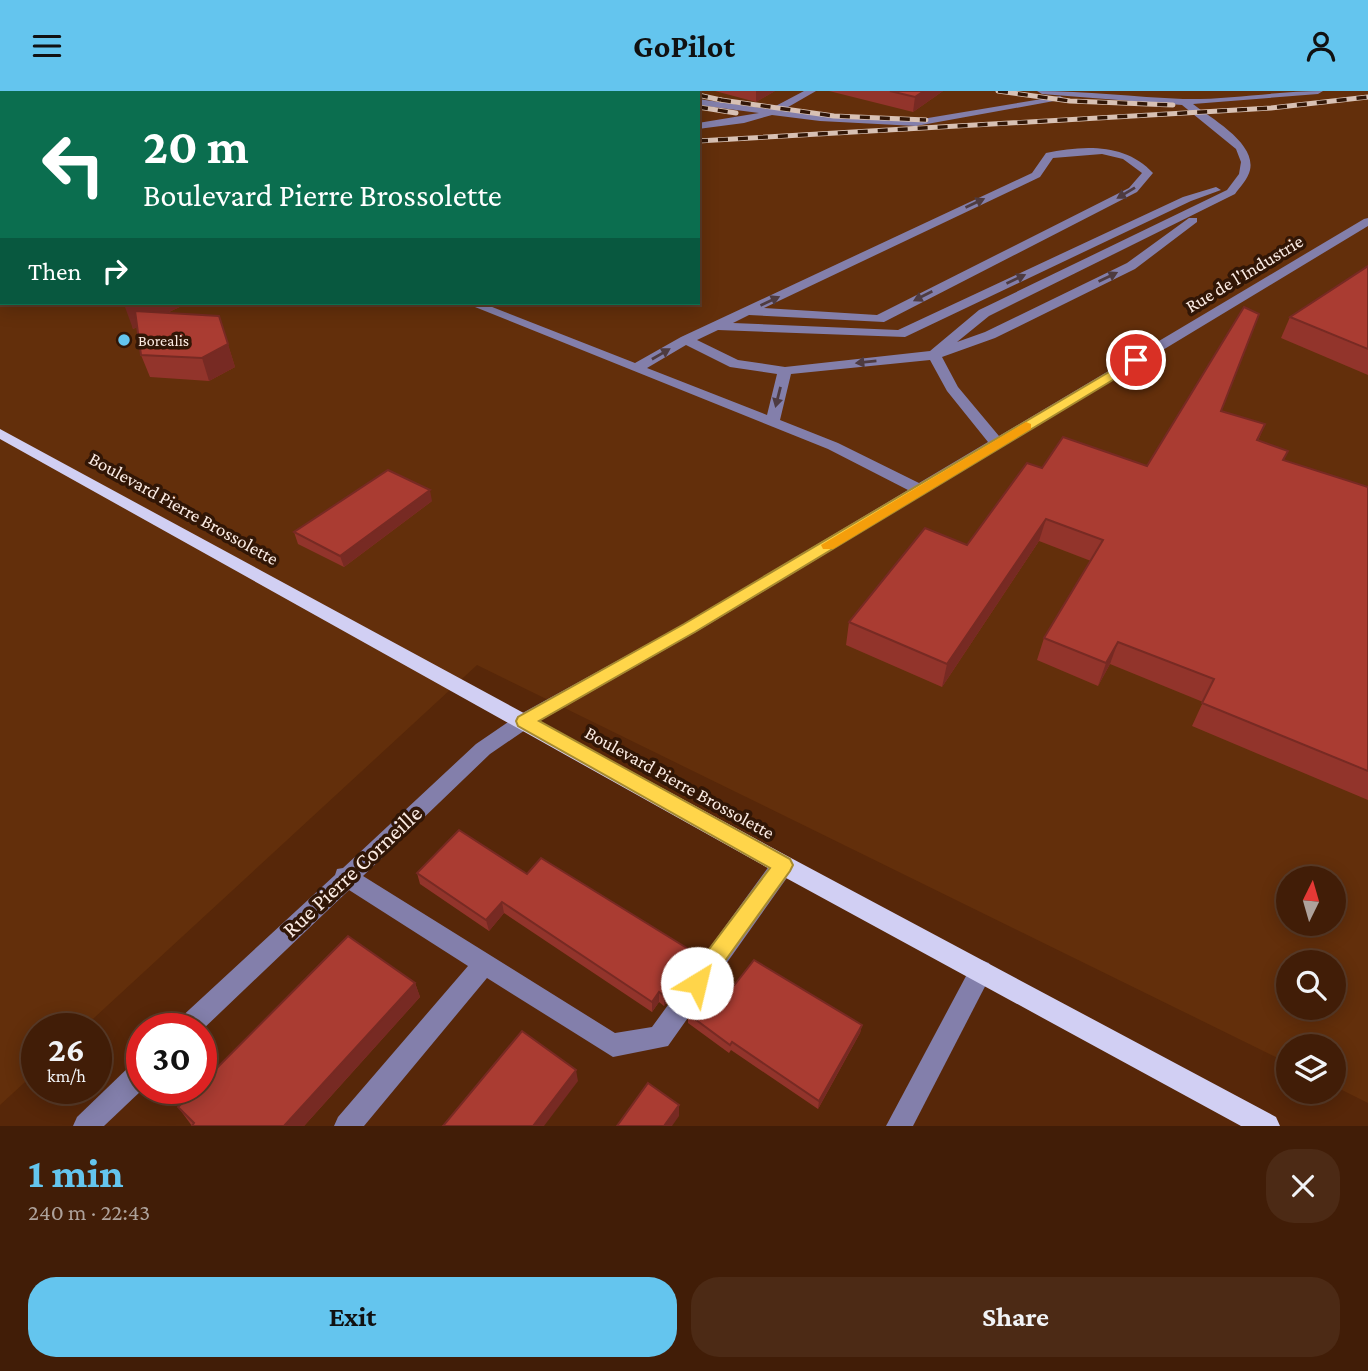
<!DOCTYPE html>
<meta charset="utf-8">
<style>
:root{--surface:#411d07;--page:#4c2a15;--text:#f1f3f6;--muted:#aea29b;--line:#5a3b28;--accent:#64c5ee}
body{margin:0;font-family:"Crimson Pro",serif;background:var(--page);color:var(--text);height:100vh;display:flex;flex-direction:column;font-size:26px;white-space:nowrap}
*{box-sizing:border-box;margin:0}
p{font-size:23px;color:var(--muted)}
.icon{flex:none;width:38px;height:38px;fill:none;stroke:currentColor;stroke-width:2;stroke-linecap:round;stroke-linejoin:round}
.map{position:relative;height:1035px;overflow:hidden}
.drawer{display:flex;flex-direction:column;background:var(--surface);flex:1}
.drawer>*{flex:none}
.hud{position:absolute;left:0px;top:0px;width:700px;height:214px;box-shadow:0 4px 18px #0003,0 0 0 2px var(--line);background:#0b6e4f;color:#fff;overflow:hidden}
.needle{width:46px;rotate:5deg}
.fabs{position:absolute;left:1276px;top:775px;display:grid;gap:14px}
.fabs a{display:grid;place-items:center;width:70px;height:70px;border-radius:50%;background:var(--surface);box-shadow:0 4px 18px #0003,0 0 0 2px var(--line);font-size:35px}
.speed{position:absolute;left:21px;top:922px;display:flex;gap:14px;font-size:35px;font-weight:700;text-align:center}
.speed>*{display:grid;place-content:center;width:91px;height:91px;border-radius:50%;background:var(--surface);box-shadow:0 4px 18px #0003,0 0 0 2px var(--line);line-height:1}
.speed small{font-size:18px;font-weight:400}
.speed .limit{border:10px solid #d22;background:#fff;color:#111}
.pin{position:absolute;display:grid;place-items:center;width:60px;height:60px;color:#fff;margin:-30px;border:4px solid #fff;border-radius:50%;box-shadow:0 2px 7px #0007}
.me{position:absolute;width:77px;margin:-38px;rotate:36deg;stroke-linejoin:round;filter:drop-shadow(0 0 5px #0008)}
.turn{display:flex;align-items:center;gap:24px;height:147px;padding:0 28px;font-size:32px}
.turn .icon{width:91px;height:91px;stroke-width:2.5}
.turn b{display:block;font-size:49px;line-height:60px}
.then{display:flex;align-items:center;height:66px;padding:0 28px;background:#0003;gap:14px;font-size:26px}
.round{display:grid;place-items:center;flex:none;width:74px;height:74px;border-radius:28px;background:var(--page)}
.headline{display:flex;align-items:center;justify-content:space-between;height:119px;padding:0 28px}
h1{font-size:42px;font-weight:700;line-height:52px;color:var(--accent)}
.action{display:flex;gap:14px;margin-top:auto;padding:14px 28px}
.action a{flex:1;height:80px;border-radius:28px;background:var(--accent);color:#111;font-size:28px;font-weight:700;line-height:80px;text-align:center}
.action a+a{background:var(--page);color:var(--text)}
header{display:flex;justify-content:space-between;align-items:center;height:91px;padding:0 28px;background:var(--accent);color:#111;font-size:32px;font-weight:700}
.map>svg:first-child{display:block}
.built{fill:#632f0b;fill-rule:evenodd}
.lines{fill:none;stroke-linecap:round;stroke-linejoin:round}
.minor{fill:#837fab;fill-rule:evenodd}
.major{fill:#d1cff3;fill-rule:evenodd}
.rail-casing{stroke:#d8c1b4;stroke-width:5}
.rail{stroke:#311606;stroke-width:3.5;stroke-dasharray:10;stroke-linecap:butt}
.wall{fill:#92342b}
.shaded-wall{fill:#772a23}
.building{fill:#aa3c32;stroke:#772a23;stroke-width:2}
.oneway{fill:#4e3b40}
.route{fill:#ffd54a;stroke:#a68a30;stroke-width:2}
.slow{fill:#f59e0b}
.poi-dot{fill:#64c5ee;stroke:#311606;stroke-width:2.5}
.labels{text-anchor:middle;stroke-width:7;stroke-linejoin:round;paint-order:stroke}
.far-poi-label{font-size:16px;fill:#fbebe3;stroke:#311606;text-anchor:start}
.street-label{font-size:19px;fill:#fbebe3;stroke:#311606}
.near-street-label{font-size:23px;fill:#fbebe3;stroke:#311606}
</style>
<header><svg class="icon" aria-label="menu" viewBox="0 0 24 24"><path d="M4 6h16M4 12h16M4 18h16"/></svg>GoPilot<svg class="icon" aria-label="person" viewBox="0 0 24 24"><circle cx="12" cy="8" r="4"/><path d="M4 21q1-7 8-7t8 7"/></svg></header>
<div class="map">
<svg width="1368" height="1035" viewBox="0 0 1368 1035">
<rect width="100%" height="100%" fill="#572709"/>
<path class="built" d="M 0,0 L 1368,0 L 1368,1012 L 1334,995 L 1334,956 L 1288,956 L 1288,972 L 477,574 L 82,938 L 37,938 L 37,980 L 0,1014 ZM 2,2 L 698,2 L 698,212 L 2,212 ZM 1288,788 L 1334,788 L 1334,833 L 1288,833 ZM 1288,872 L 1334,872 L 1334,917 L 1288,917 Z"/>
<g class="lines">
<g class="minor">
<path d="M 3,0 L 16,0 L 2,3 Z"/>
<path d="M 644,0 L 658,0 L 660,2 L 646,2 Z"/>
<path d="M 804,0 L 816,0 L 783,19 L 820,24 L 916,29 L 1060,5 L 1065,8 L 916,35 L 820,30 L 772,24 L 744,32 L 698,38 L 698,32 L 759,22 L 698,14 L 698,8 L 770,18 Z"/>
<path d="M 1037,0 C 1086,0 1134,6 1183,8 C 1229,9 1276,0 1323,0 L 1318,3 L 1193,13 C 1212,28 1256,52 1250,79 C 1248,88 1240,96 1235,103 L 989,225 L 957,251 L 985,241 L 1127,172 L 1189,127 L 1197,127 L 1197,131 L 1135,178 L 995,247 L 942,266 L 958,296 L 999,345 L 1364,128 L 1368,127 L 1368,135 L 696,541 L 531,635 L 490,663 L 363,785 L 615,942 L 652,936 L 775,767 L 783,765 L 791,767 L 794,774 L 791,781 L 668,955 L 613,966 L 487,887 L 364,1035 L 334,1035 L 338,1026 L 468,875 L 349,799 L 201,940 L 174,938 L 177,930 L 335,784 L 337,778 L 343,777 L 476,653 L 517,625 L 684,533 L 908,399 L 828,358 L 465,212 L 482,212 L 635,272 L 681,246 L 1032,82 L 1046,62 C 1083,54 1126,52 1153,82 L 1137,101 L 884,231 L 749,224 L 733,232 L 898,239 L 1183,106 L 1216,96 L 1221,99 L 1191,110 L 905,246 L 718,239 L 697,249 L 738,269 L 785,276 L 930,260 L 979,219 L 1227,99 L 1239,83 L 1241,71 L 1236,58 L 1182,14 L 1042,3 ZM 1102,63 L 1123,68 L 1142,82 L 1129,97 L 877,224 L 764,217 L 1040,86 L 1053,67 ZM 686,254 L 730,276 L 777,283 L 767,324 L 647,277 ZM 930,269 L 947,300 L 988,351 L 919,392 L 838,352 L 780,329 L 791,283 Z"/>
<rect x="0" y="14" width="2" height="6"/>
<path d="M 981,869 L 989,872 L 993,880 L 913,1035 L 886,1035 L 973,872 Z"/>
<path d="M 142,969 L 143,998 L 104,1035 L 73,1035 L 77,1026 L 133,972 Z"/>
</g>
<path class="major" d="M 0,338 L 791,767 L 1276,1026 L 1280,1035 L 1241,1035 L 775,781 L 0,348 Z"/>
<defs>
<g id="rail">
<path d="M 627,0 L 634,2"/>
<path d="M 677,0 L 685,2"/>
<path d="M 998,0 L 1070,10 L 1173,14"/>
<path d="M 698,4 L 721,9"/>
<path d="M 721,9 L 834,25 L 926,29"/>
<path d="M 698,16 L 736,22"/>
<path d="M 698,50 L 1271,17 L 1368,6"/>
</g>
</defs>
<use href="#rail" class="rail-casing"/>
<use href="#rail" class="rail"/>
</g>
<g class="wall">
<path d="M 338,0 L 407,0 L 403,2 L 344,2 Z"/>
<path d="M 715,0 L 775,0 L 756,11 Z"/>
<path d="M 829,0 L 943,0 L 913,21 Z"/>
<path d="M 1368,175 L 1368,284 L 1281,247 L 1290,226 Z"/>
<path d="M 127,212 L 188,212 L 167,222 L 219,225 L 235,276 L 209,290 L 150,286 L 141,264 L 137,236 L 133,238 Z"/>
<path d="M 1222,320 L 1265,333 L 1258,350 L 1284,369 L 1368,396 L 1368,709 L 1192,635 L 1203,611 L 1110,573 L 1098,595 L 1037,569 L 1044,547 L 1091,470 L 1039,450 L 942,596 L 846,554 L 849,531 L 967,454 L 1042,377 L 1147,375 Z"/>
<path d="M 432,410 L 344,476 L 298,453 L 294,441 Z"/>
<path d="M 417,782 L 690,870 L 689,871 L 688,881 L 664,915 L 659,911 L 652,921 L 504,822 L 489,840 L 420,793 Z"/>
<path d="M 415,892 L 420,906 L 304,1035 L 192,1035 L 178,1016 Z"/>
<path d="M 729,901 L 862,934 L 860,942 L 818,1018 L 731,959 L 729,962 L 688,932 L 688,923 Z"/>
</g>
<g class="shaded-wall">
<path d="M 375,0 L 407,0 L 403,2 L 375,2 Z"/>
<path d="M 756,0 L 775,0 L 756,11 Z"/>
<path d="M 924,0 L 943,0 L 913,21 L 915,6 Z"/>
<path d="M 2,47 L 2,60 L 0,60 L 0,48 Z"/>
<path d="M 133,212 L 188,212 L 133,238 L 125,216 Z"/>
<path d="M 228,253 L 235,276 L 209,290 L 202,267 Z"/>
<path d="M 430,399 L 432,410 L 344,476 L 340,465 Z"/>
<path d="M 1046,428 L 1039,450 L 942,596 L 947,573 Z"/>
<path d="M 1118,551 L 1110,573 L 1098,595 L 1106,572 Z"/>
<path d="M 502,811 L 504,822 L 489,840 L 486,829 Z"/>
<path d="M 690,859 L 688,881 L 664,915 L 664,905 L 684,868 Z"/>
<path d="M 415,892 L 420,906 L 304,1035 L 284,1035 Z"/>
<path d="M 659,901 L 659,911 L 652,921 L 652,911 Z"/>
<path d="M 862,934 L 860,942 L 818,1018 L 819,1010 Z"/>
<path d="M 576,979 L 578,990 L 544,1035 L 533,1035 Z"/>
<path d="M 679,1014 L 679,1025 L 672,1035 L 664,1035 Z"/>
</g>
<g class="building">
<path d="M 890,0 L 924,0 L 915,6 Z"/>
<path d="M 0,27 L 2,28 L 2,47 L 0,48 Z"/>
<path d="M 1368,175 L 1368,258 L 1290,226 Z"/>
<path d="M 1244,216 L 1259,223 L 1221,320 L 1265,333 L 1257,349 L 1288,360 L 1283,369 L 1368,396 L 1368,680 L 1202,612 L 1214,588 L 1118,551 L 1106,572 L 1044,547 L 1103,449 L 1046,428 L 947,573 L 849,531 L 925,437 L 967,454 L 1027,372 L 1042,377 L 1063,346 L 1147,375 Z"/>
<path d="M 135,220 L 219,225 L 228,253 L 202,267 L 141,264 Z"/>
<path d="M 388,379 L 430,399 L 340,465 L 294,441 Z"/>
<path d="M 459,739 L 527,783 L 541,767 L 690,859 L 684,868 L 689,871 L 664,905 L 659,901 L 652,911 L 502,811 L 486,829 L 417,782 Z"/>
<path d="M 348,845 L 415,892 L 284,1035 L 192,1035 L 194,1032 L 178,1016 L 197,998 L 201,998 L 201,993 Z"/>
<path d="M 754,869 L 862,934 L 819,1010 L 732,951 L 730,954 L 688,923 L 712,889 L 729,901 Z"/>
<path d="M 522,940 L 576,979 L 533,1035 L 443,1035 Z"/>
<path d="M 648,992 L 679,1014 L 664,1035 L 617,1035 Z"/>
</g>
<defs><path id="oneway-solid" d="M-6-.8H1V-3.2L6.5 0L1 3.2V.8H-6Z" transform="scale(1.75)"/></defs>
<g class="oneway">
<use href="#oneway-solid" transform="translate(1126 102) rotate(149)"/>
<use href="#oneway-solid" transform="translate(975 112) rotate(-25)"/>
<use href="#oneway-solid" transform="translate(1108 186) rotate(-26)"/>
<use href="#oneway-solid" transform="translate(1016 188) rotate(-25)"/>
<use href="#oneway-solid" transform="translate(923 205) rotate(153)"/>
<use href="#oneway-solid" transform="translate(770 210) rotate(-25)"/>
<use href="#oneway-solid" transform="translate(661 263) rotate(-30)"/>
<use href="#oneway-solid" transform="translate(866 271) rotate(174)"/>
<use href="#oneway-solid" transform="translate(778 306) rotate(104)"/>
</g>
<path class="route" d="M 1136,265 L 1141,266 L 1141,272 L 695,541 L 539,630 L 790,768 L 793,774 L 790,780 L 704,899 L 697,902 L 689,899 L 686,892 L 689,885 L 770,777 L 518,635 L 516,630 L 518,626 L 684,533 Z"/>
<path class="slow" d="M 1026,331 L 1031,333 L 1031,338 L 833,458 L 823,458 L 821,454 Z"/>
<circle class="poi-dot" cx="124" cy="249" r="7"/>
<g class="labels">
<g class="far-poi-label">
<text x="138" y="255">Borealis</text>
</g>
<g class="street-label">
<text transform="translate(1244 182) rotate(-31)" y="7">Rue de l'Industrie</text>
<text transform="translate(184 417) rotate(29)" y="7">Boulevard Pierre Brossolette</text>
<text transform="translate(680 691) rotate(29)" y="7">Boulevard Pierre Brossolette</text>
</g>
<g class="near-street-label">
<text transform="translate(352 780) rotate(-43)" y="8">Rue Pierre Corneille</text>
</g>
</g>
</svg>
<div class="fabs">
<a><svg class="needle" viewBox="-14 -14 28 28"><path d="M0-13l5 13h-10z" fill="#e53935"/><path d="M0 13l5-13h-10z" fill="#aea29b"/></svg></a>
<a><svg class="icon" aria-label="search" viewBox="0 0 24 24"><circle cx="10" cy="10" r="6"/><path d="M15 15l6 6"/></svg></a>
<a><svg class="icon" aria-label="layers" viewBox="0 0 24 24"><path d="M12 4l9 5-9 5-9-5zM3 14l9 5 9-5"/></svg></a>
</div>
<div class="speed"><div>26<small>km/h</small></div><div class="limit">30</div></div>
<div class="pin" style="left:1136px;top:269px;background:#d93025"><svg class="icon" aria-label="arrive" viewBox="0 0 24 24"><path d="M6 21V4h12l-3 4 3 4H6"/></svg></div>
<svg class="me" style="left:697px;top:892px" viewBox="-20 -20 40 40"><circle r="19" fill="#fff"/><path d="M0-13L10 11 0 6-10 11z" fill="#ffd54a"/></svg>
<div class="hud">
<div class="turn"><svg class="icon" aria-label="left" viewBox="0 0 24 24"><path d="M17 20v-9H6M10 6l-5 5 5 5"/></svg><div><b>20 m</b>Boulevard Pierre Brossolette</div></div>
<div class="then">Then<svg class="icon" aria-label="right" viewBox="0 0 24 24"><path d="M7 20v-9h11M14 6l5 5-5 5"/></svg></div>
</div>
</div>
<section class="drawer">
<div class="headline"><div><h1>1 min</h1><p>240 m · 22:43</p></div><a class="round"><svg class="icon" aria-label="close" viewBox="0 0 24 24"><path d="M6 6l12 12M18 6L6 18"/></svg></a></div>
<div class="action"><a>Exit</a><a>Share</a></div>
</section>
